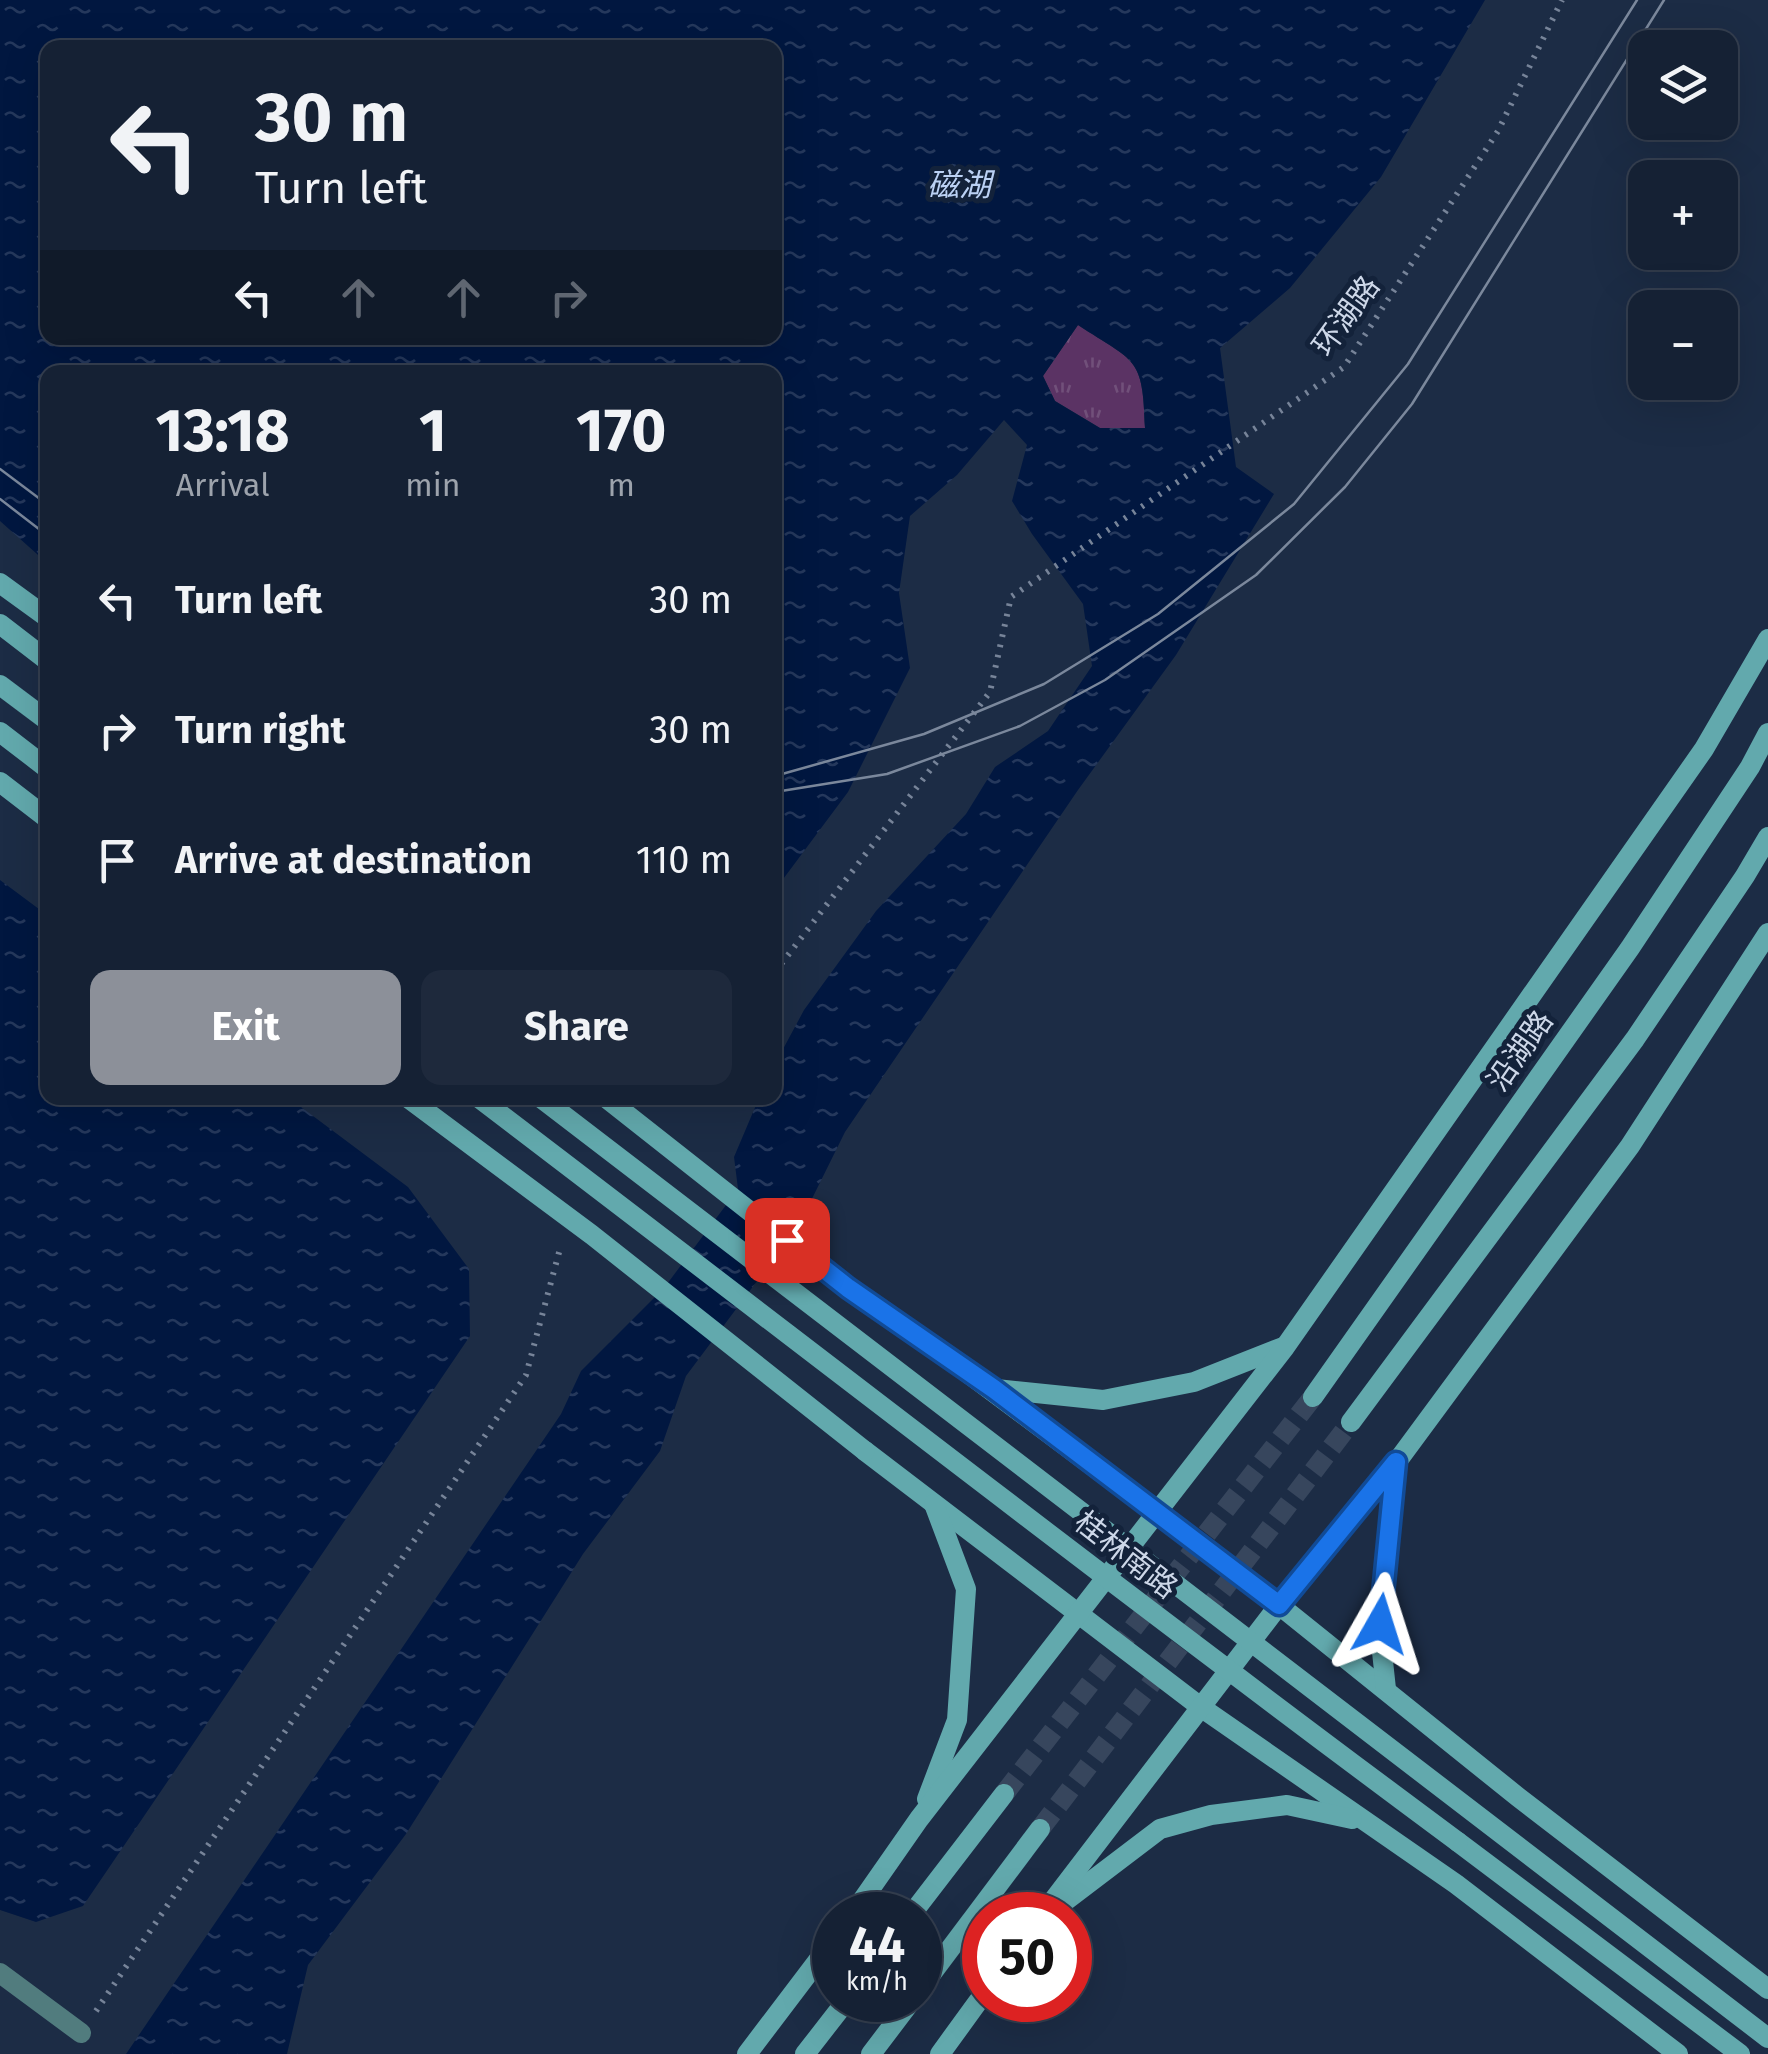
<!DOCTYPE html>
<meta charset="utf-8">
<style>
:root{--surface:#152134;--page:#1e293c;--text:#f1f3f6;--muted:#9da3ac;--line:#343e4f;--accent:#8c9099}
body{margin:0;font-family:"Fira Sans","Noto Sans SC",sans-serif;background:var(--page);color:var(--text);height:100vh;display:flex;flex-direction:column;font-size:38px;white-space:nowrap}
*{box-sizing:border-box;margin:0}
p{font-size:32px;color:var(--muted)}
.icon{flex:none;width:55px;height:55px;fill:none;stroke:currentColor;stroke-width:2;stroke-linecap:round;stroke-linejoin:round}
.map{position:relative;flex:1;overflow:hidden}
.side{position:absolute;left:40px;top:365px;width:742px;height:740px;display:flex;flex-direction:column;background:var(--surface);border-radius:20px;box-shadow:0 10px 40px #0002,0 0 0 2px var(--line)}
.side>*{flex:none}
.guide{position:absolute;left:40px;top:40px;width:742px;height:305px;border-radius:20px;box-shadow:0 10px 40px #0002,0 0 0 2px var(--line);background:#152134;color:var(--text);overflow:hidden}
.buttons{position:absolute;left:1628px;top:30px;display:grid;gap:20px}
.buttons a{display:grid;place-items:center;width:110px;height:110px;border-radius:20px;background:var(--surface);box-shadow:0 10px 40px #0002,0 0 0 2px var(--line);font-size:50px}
.speed{position:absolute;left:812px;top:1892px;display:flex;gap:20px;font-size:50px;font-weight:700;text-align:center}
.speed>*{display:grid;place-content:center;width:130px;height:130px;border-radius:50%;background:var(--surface);box-shadow:0 10px 40px #0002,0 0 0 2px var(--line);line-height:1}
.speed small{font-size:25px;font-weight:400}
.speed .limit{border:15px solid #d22;background:#fff;color:#111}
.pin{position:absolute;display:grid;place-items:center;width:85px;height:85px;color:#fff;margin:-42px;border-radius:20px;box-shadow:0 5px 15px #0006}
.me{position:absolute;width:110px;margin:-55px;rotate:6deg;stroke-linejoin:round;filter:drop-shadow(0 0 8px #0008)}
.turn{display:flex;align-items:center;gap:35px;height:210px;padding:0 50px;font-size:45px}
.turn .icon{width:130px;height:130px;stroke-width:2.5}
.turn b{display:block;font-size:70px;line-height:85px}
.lanes{display:flex;align-items:center;height:95px;padding:0 50px;background:#0003;justify-content:center;gap:50px;direction:ltr}
.lanes .off{opacity:.35}
.eta{display:flex;justify-content:space-evenly;align-items:center;height:170px;text-align:center}
.eta b{font-size:60px;font-weight:700;line-height:70px}
.action{display:flex;gap:20px;margin-top:auto;padding:20px 50px}
.action a{flex:1;height:115px;border-radius:20px;background:var(--accent);color:#fff;font-size:40px;font-weight:700;line-height:115px;text-align:center}
.action a+a{background:var(--page);color:var(--text)}
ul{padding:0;list-style:none}
li{display:flex;align-items:center;gap:30px;height:130px;padding:0 50px}
li div{flex:1}
li b{display:block;font-size:38px}
li em{font-style:normal}
.map>svg:first-child{display:block}
.grass{fill:url(#grass-tufts)}
.water{fill:url(#water-ripples);fill-rule:evenodd}
.lines{fill:none;stroke-linecap:round;stroke-linejoin:round}
.secondary-tunnel{stroke:#37465d;stroke-width:20;stroke-dasharray:20 10;stroke-linecap:butt}
.path{stroke:#778499;stroke-width:6;stroke-dasharray:2.5 8;stroke-linecap:butt}
.street{stroke:#517c7e;stroke-width:20}
.secondary{stroke:#62a9ad;stroke-width:20}
.tram{stroke:#7b889c;stroke-width:2.5}
.secondary-bridge{stroke:#62a9ad;stroke-width:20}
.route-casing{stroke:#114b97;stroke-width:25}
.route{stroke:#1a73e8;stroke-width:18}
.labels{text-anchor:middle;stroke-width:10;stroke-linejoin:round;paint-order:stroke}
.street-label{font-size:30px;fill:#cdd7e8;stroke:#13223a}
.water-label{font-size:32px;font-style:italic;fill:#bbd1f4;stroke:#13223a}
</style>
<div class="map">
<svg width="1768" height="2054" viewBox="0 0 1768 2054">
<defs>
<pattern id="grass-tufts" width="24" height="20" patternUnits="userSpaceOnUse" patternTransform="scale(2.5)"><rect width="24" height="20" fill="#5b3364"/><path d="M3 7l-1-3M5 7V3M7 7l1-3M15 17l-1-3M17 17v-4M19 17l1-3" fill="none" stroke="#71507a"/></pattern>
<pattern id="water-ripples" width="26" height="14" patternUnits="userSpaceOnUse" patternTransform="scale(2.5)"><rect width="26" height="14" fill="#011740"/><path d="M2 4q2-2 4 0t4 0M15 11q2-2 4 0t4 0" fill="none" stroke="#25385c"/></pattern>
</defs>
<rect width="100%" height="100%" fill="#1c2c45"/>
<path class="grass" d="M 1078,325 C 1136,363 1143,356 1145,428 L 1100,428 L 1055,401 L 1043,376 Z"/>
<g class="water">
<path d="M 0,0 L 1485,0 L 1381,177 L 1290,288 L 1220,348 L 1236,467 L 1274,494 L 1176,655 L 1078,790 L 845,1132 L 799,1225 L 686,1376 L 660,1451 L 583,1554 L 406,1834 L 308,1965 L 287,2054 L 126,2054 L 561,1414 L 581,1371 L 664,1288 L 738,1189 L 734,1157 L 759,1098 L 775,1098 L 775,1064 L 804,1010 L 876,911 L 966,814 L 995,767 L 1048,731 L 1092,666 L 1083,604 L 1032,534 L 1012,501 L 1027,445 L 1004,420 L 957,475 L 910,516 L 899,593 L 910,668 L 848,792 L 775,890 L 775,372 L 48,372 L 47,563 L 0,521 ZM 48,48 L 775,48 L 775,338 L 48,338 ZM 1078,325 C 1136,363 1143,356 1145,428 L 1100,428 L 1055,401 L 1043,376 Z"/>
<path d="M 0,880 L 47,915 L 48,1098 L 289,1098 L 408,1187 L 469,1269 L 470,1336 L 83,1906 L 36,1922 L 0,1910 Z"/>
</g>
<g class="lines">
<g class="secondary-tunnel">
<path d="M 1004,1794 L 1313,1397"/>
<path d="M 1040,1829 L 1351,1422"/>
</g>
<g class="path">
<path d="M 775,972 L 990,692 L 1011,597 L 1344,367 L 1498,131 L 1562,0"/>
<path d="M 96,2011 L 526,1375 L 561,1245"/>
</g>
<path class="street" d="M 0,1973 L 81,2033"/>
<g class="secondary">
<path d="M 0,583 L 48,618"/>
<path d="M 0,624 L 48,661"/>
<path d="M 0,685 L 48,721"/>
<path d="M 0,732 L 48,769"/>
<path d="M 0,782 L 48,819"/>
<path d="M 938,1351 L 1279,1605 L 1518,1797 L 1768,1989"/>
<path d="M 996,1389 L 1103,1400 L 1194,1382 L 1283,1347"/>
<path d="M 1313,1397 L 1630,948 L 1750,767 L 1768,733"/>
<path d="M 1351,1422 L 1635,1039 L 1745,876 L 1768,837"/>
<path d="M 865,1451 L 1202,1708 L 1456,1884 L 1678,2054"/>
<path d="M 1386,1689 L 1379,1624 L 1396,1465"/>
<path d="M 927,1799 L 957,1720 L 966,1589 L 934,1504"/>
<path d="M 1458,1842 L 1740,2054"/>
<path d="M 1056,1908 L 1160,1829 L 1211,1815 L 1287,1805 L 1352,1819"/>
<path d="M 852,1915 L 919,1819 L 1285,1347 L 1704,749 L 1768,639"/>
<path d="M 911,1915 L 1004,1794"/>
<path d="M 1042,1915 L 1279,1605 L 1396,1463 L 1630,1146 L 1768,933"/>
<path d="M 920,1989 L 1040,1829"/>
<path d="M 747,2054 L 835,1938"/>
<path d="M 805,2054 L 847,2000"/>
<path d="M 871,2054 L 912,2000"/>
<path d="M 940,2054 L 985,1992"/>
</g>
<g class="tram">
<path d="M 0,469 L 48,505"/>
<path d="M 0,499 L 48,536"/>
<path d="M 775,776 L 924,734 L 1044,684 L 1158,614 L 1294,504 L 1408,364 L 1637,0"/>
<path d="M 775,792 L 887,774 L 1020,726 L 1105,680 L 1256,575 L 1345,487 L 1412,404 L 1664,0"/>
</g>
<g class="secondary-bridge">
<path d="M 408,1098 L 592,1235 L 865,1451"/>
<path d="M 479,1098 C 805,1346 1129,1598 1458,1842"/>
<path d="M 541,1098 L 1768,2038"/>
<path d="M 606,1098 L 847,1288 L 938,1351"/>
</g>
</g>
<g class="lines">
<defs>
<path id="route" d="M 787,1240 L 848,1288 L 994,1389 L 1279,1605 L 1396,1462 L 1380,1624"/>
</defs>
<use href="#route" class="route-casing"/>
<use href="#route" class="route"/>
</g>
<g class="labels">
<g class="street-label">
<text transform="translate(1346 316) rotate(-54)" y="10">环湖路</text>
<text transform="translate(1520 1051) rotate(-55)" y="10">沿湖路</text>
<text transform="translate(1126 1555) rotate(38)" y="10">桂林南路</text>
</g>
<g class="water-label">
<text x="959" y="196">磁湖</text>
</g>
</g>
</svg>
<div class="buttons">
<a><svg class="icon" aria-label="layers" viewBox="0 0 24 24"><path d="M12 4l9 5-9 5-9-5zM3 14l9 5 9-5"/></svg></a>
<a>+</a>
<a>−</a>
</div>
<div class="speed"><div>44<small>km/h</small></div><div class="limit">50</div></div>
<div class="pin" style="left:787px;top:1240px;background:#d93025"><svg class="icon" aria-label="arrive" viewBox="0 0 24 24"><path d="M6 21V4h12l-3 4 3 4H6"/></svg></div>
<svg class="me" style="left:1380px;top:1624px" viewBox="-20 -20 40 40"><path d="M0-17L14 15 0 8-14 15z" fill="#1a73e8" stroke="#fff" stroke-width="4"/></svg>
<div class="guide">
<div class="turn"><svg class="icon" aria-label="left" viewBox="0 0 24 24"><path d="M17 20v-9H6M10 6l-5 5 5 5"/></svg><div><b>30 m</b>Turn left</div></div>
<div class="lanes"><svg class="icon" aria-label="left" viewBox="0 0 24 24"><path d="M17 20v-9H6M10 6l-5 5 5 5"/></svg><svg class="icon off" aria-label="ahead" viewBox="0 0 24 24"><path d="M12 20V5M6 11l6-6 6 6"/></svg><svg class="icon off" aria-label="ahead" viewBox="0 0 24 24"><path d="M12 20V5M6 11l6-6 6 6"/></svg><svg class="icon off" aria-label="right" viewBox="0 0 24 24"><path d="M7 20v-9h11M14 6l5 5-5 5"/></svg></div>
</div>
<section class="side">
<div class="eta">
<div><b>13:18</b><p>Arrival</p></div>
<div><b>1</b><p>min</p></div>
<div><b>170</b><p>m</p></div>
</div>
<ul>
<li><svg class="icon" aria-label="left" viewBox="0 0 24 24"><path d="M17 20v-9H6M10 6l-5 5 5 5"/></svg><div><b>Turn left</b></div><em>30 m</em></li>
<li><svg class="icon" aria-label="right" viewBox="0 0 24 24"><path d="M7 20v-9h11M14 6l5 5-5 5"/></svg><div><b>Turn right</b></div><em>30 m</em></li>
<li><svg class="icon" aria-label="arrive" viewBox="0 0 24 24"><path d="M6 21V4h12l-3 4 3 4H6"/></svg><div><b>Arrive at destination</b></div><em>110 m</em></li>
</ul>
<div class="action"><a>Exit</a><a>Share</a></div>
</section>
</div>
